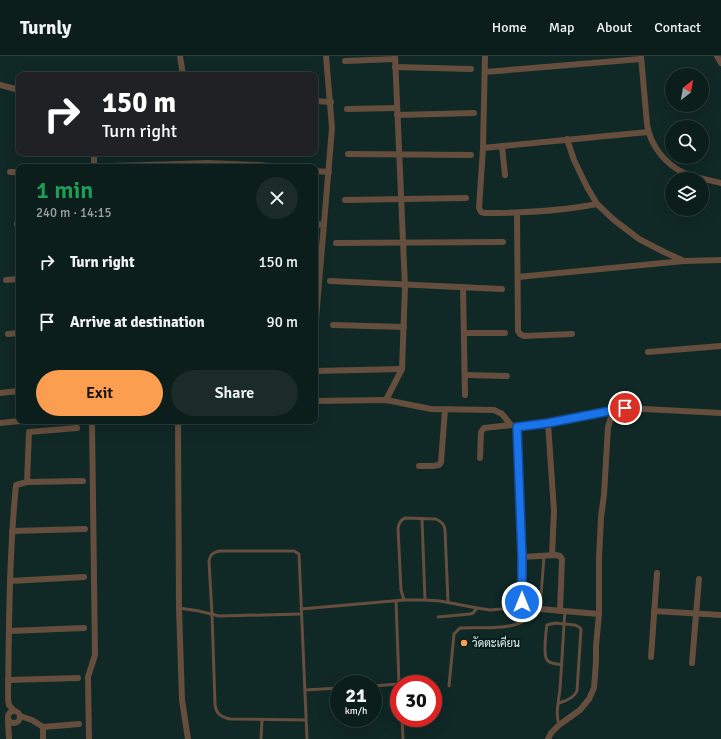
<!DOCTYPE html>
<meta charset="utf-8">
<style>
:root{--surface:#0c1e1c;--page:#1a2b29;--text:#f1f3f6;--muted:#9aa2a3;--line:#2c3c3b;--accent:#fb9e50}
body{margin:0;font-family:Signika,Sarabun,sans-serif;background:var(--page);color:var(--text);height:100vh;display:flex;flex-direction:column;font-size:15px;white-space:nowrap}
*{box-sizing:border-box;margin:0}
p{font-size:13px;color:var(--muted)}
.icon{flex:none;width:22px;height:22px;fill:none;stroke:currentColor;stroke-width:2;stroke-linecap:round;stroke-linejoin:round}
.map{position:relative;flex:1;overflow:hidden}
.sheet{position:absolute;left:16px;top:108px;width:302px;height:260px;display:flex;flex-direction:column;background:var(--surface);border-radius:8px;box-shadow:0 4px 16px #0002,0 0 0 1px var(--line)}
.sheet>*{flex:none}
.hud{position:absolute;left:16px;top:16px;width:302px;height:84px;border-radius:8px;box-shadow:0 4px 16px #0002,0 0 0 1px var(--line);background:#202124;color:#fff;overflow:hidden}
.needle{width:26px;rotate:31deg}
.buttons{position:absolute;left:665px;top:12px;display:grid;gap:8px}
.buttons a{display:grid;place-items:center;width:44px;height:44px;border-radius:50%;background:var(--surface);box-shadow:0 4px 16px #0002,0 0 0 1px var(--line);font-size:20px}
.speed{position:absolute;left:330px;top:619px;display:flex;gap:8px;font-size:20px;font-weight:700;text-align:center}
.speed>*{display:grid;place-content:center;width:52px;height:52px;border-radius:50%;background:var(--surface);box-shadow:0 4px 16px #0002,0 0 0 1px var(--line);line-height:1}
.speed small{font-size:10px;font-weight:400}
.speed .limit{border:6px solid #d22;background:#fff;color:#111}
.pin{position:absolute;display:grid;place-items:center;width:34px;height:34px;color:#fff;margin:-17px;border:2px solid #fff;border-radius:50%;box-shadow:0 1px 4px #0007}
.me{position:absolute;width:44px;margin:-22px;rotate:0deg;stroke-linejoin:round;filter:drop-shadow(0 0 3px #0008)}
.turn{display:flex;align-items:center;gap:14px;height:84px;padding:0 20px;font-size:18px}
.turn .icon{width:52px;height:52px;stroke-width:2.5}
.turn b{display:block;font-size:28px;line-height:34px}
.round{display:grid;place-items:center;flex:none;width:42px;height:42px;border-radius:21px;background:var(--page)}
.headline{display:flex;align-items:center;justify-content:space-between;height:68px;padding:0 20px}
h1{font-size:24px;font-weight:600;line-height:30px;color:#1e9e55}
.button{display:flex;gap:8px;margin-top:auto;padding:8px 20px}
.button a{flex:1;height:46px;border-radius:24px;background:var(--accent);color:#111;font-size:16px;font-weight:600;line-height:46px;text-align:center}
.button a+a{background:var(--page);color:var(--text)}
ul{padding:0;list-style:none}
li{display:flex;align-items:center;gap:12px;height:60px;padding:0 20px}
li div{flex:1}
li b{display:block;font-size:15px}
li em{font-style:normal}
header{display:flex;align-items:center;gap:24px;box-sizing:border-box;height:56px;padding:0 20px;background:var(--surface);border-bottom:1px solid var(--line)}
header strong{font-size:19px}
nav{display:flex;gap:22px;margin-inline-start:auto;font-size:14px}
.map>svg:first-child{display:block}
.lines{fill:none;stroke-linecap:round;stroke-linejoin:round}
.lane{stroke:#654e3d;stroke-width:3}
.street{stroke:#654e3d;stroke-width:6}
.route-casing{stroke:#114b97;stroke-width:10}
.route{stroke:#1a73e8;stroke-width:7}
.poi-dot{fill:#fb9e50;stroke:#061e1d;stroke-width:1.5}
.labels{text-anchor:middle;stroke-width:4;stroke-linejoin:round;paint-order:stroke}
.poi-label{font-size:11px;fill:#e9f7f6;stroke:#061e1d;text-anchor:start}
</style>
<header>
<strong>Turnly</strong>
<nav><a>Home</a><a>Map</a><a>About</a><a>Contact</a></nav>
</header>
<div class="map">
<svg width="721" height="683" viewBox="0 0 721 683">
<rect width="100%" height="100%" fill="#102826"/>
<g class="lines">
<g class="lane">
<path d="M 422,463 L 425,544"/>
<path d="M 396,545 L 399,628"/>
<path d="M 448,546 L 445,474 C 444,468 442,466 436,463 L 405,462 C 400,464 399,468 398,472 L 401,534 L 404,544 L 425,544 L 440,545 L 477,552 L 490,554 L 524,551"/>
<path d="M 179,552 L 199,555 L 219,560 L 301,558"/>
<path d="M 301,553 L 404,544"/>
<path d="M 540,553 L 544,500"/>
<path d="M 438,561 L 470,558 L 473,557 L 477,552"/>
<path d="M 373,630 L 399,628"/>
<path d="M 449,630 L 454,578 L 460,572 C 475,571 512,574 523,565 C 526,562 527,557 527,553"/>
<path d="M 305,634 L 339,632"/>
<path d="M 559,647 C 566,645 574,642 577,635 L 581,573 L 579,571 L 575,569 L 555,567 L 547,569 C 546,575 543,599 547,604 C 550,608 558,608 562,609"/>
<path d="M 402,662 L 403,683"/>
<path d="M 306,664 L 230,663 C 221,661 216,658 215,648 L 212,558 L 209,505 C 210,499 212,497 219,495 L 294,495 L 299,498 L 307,683"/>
<path d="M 559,669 C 555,657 559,645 560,632 C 562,607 563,581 565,555"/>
<path d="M 261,683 L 262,664"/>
</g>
<g class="street">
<path d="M 180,0 L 183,19"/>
<path d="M 485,0 L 483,92 L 479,152 L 481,156 L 485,157 C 523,157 561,155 597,148"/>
<path d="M 641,0 L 647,68 C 650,89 665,108 684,117 C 696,122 709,124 721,127"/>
<path d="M 717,0 L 721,7"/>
<path d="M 345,5 L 395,3"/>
<path d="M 395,11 L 471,13"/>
<path d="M 485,16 L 641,3"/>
<path d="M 0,29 L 19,34"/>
<path d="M 315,45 L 331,46"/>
<path d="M 347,53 L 397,52"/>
<path d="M 397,59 L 474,57"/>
<path d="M 567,83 L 574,104 L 587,131 L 597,148 L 614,164 L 639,183 L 664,196 L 684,205"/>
<path d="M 502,90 L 505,119"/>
<path d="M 483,92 L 648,76"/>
<path d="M 348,98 L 471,99"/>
<path d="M 83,111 L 208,107 L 259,109 L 278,111"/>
<path d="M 94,111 L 94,97"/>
<path d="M 315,115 L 329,116"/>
<path d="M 10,116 L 19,116"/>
<path d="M 345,144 L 466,142"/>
<path d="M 517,157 L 518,275 L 520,278 L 524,280 L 572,278"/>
<path d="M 17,168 L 19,168"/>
<path d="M 315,168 L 324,169"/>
<path d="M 336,187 L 503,186"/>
<path d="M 518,221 L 684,205 L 721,204"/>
<path d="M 6,224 L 19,223"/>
<path d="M 330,225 L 502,233"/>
<path d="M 463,231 L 465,339"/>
<path d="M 333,269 L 404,271"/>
<path d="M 315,275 L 332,72 L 326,0"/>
<path d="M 464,277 L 505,277"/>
<path d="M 8,278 L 19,277"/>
<path d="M 648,296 L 721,290"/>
<path d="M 315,315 L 402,313"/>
<path d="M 465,319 L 507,320"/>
<path d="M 0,337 L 19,335"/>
<path d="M 386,344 L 402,313 L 405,231 L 395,0"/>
<path d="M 315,345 L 386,344 L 431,353 L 494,354 L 502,358 L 511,369 L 517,371 L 548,367 L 625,352 L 721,357"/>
<path d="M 178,365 L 179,552 L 182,644 L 188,683"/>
<path d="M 0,367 L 20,365"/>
<path d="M 548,367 L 554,455 L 552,499"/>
<path d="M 517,371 L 522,501 L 522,546 L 524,551 L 527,553 L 540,553 L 599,558"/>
<path d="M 480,402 L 481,376 L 484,372 L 511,369"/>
<path d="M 419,410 L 433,410 L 439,409 L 441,406 L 445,354"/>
<path d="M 27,426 L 83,425"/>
<path d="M 12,475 L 85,473"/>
<path d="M 522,501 L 556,499 L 560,500 L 562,503 L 560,555"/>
<path d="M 10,525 L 84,521"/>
<path d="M 654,555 L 721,559"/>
<path d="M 9,575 L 84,572"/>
<path d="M 651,601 L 657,517"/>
<path d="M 692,607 L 699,523"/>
<path d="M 8,624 L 78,622"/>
<circle cx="14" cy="661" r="6"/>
<path d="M 14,655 L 9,649 L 8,643 C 9,572 9,500 16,429 L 27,426 L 29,376 L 77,372"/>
<path d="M 20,660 L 32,664 L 43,671 L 79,668"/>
<path d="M 8,664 L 9,683"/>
<path d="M 43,671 L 43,683"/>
<path d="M 89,683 L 88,621 L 95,599 L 92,365"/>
<path d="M 548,683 L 551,677 L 559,669 L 580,654 L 589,643 L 594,632 L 596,606 L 596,590 L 599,558 L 599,503 L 601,461 L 604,439 L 608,371 L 613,355"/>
</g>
</g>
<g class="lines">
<defs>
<path id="route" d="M 522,546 L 522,501 L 517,371 L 548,367 L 625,352"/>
</defs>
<use href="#route" class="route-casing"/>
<use href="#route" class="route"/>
</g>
<circle class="poi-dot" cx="464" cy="587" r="4"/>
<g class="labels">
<g class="poi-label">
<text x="472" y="591">วัดตะเคียน</text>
</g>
</g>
</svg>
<div class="buttons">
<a><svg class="needle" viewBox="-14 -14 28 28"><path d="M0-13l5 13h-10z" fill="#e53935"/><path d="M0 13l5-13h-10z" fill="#9aa2a3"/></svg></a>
<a><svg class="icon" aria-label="search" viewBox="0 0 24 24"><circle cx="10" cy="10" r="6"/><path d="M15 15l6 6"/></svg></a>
<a><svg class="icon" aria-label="layers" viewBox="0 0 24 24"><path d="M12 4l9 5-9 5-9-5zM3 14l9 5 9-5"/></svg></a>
</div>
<div class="speed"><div>21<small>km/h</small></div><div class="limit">30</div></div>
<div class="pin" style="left:625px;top:352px;background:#d93025"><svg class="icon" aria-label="arrive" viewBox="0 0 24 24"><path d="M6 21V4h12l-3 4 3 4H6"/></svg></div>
<svg class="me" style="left:522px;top:546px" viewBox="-20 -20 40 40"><circle r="17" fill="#1a73e8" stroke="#fff" stroke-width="3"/><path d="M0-11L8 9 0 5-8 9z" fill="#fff"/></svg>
<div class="hud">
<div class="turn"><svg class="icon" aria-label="right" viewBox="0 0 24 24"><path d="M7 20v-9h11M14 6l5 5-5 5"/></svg><div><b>150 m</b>Turn right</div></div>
</div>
<section class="sheet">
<div class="headline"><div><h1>1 min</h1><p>240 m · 14:15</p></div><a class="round"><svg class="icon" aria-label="close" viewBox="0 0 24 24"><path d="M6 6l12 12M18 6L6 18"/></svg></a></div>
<ul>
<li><svg class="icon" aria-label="right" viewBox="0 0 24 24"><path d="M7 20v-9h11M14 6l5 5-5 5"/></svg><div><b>Turn right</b></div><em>150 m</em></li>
<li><svg class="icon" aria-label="arrive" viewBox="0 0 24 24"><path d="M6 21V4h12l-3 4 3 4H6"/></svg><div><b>Arrive at destination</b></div><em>90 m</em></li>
</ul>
<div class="button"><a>Exit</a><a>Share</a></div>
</section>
</div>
